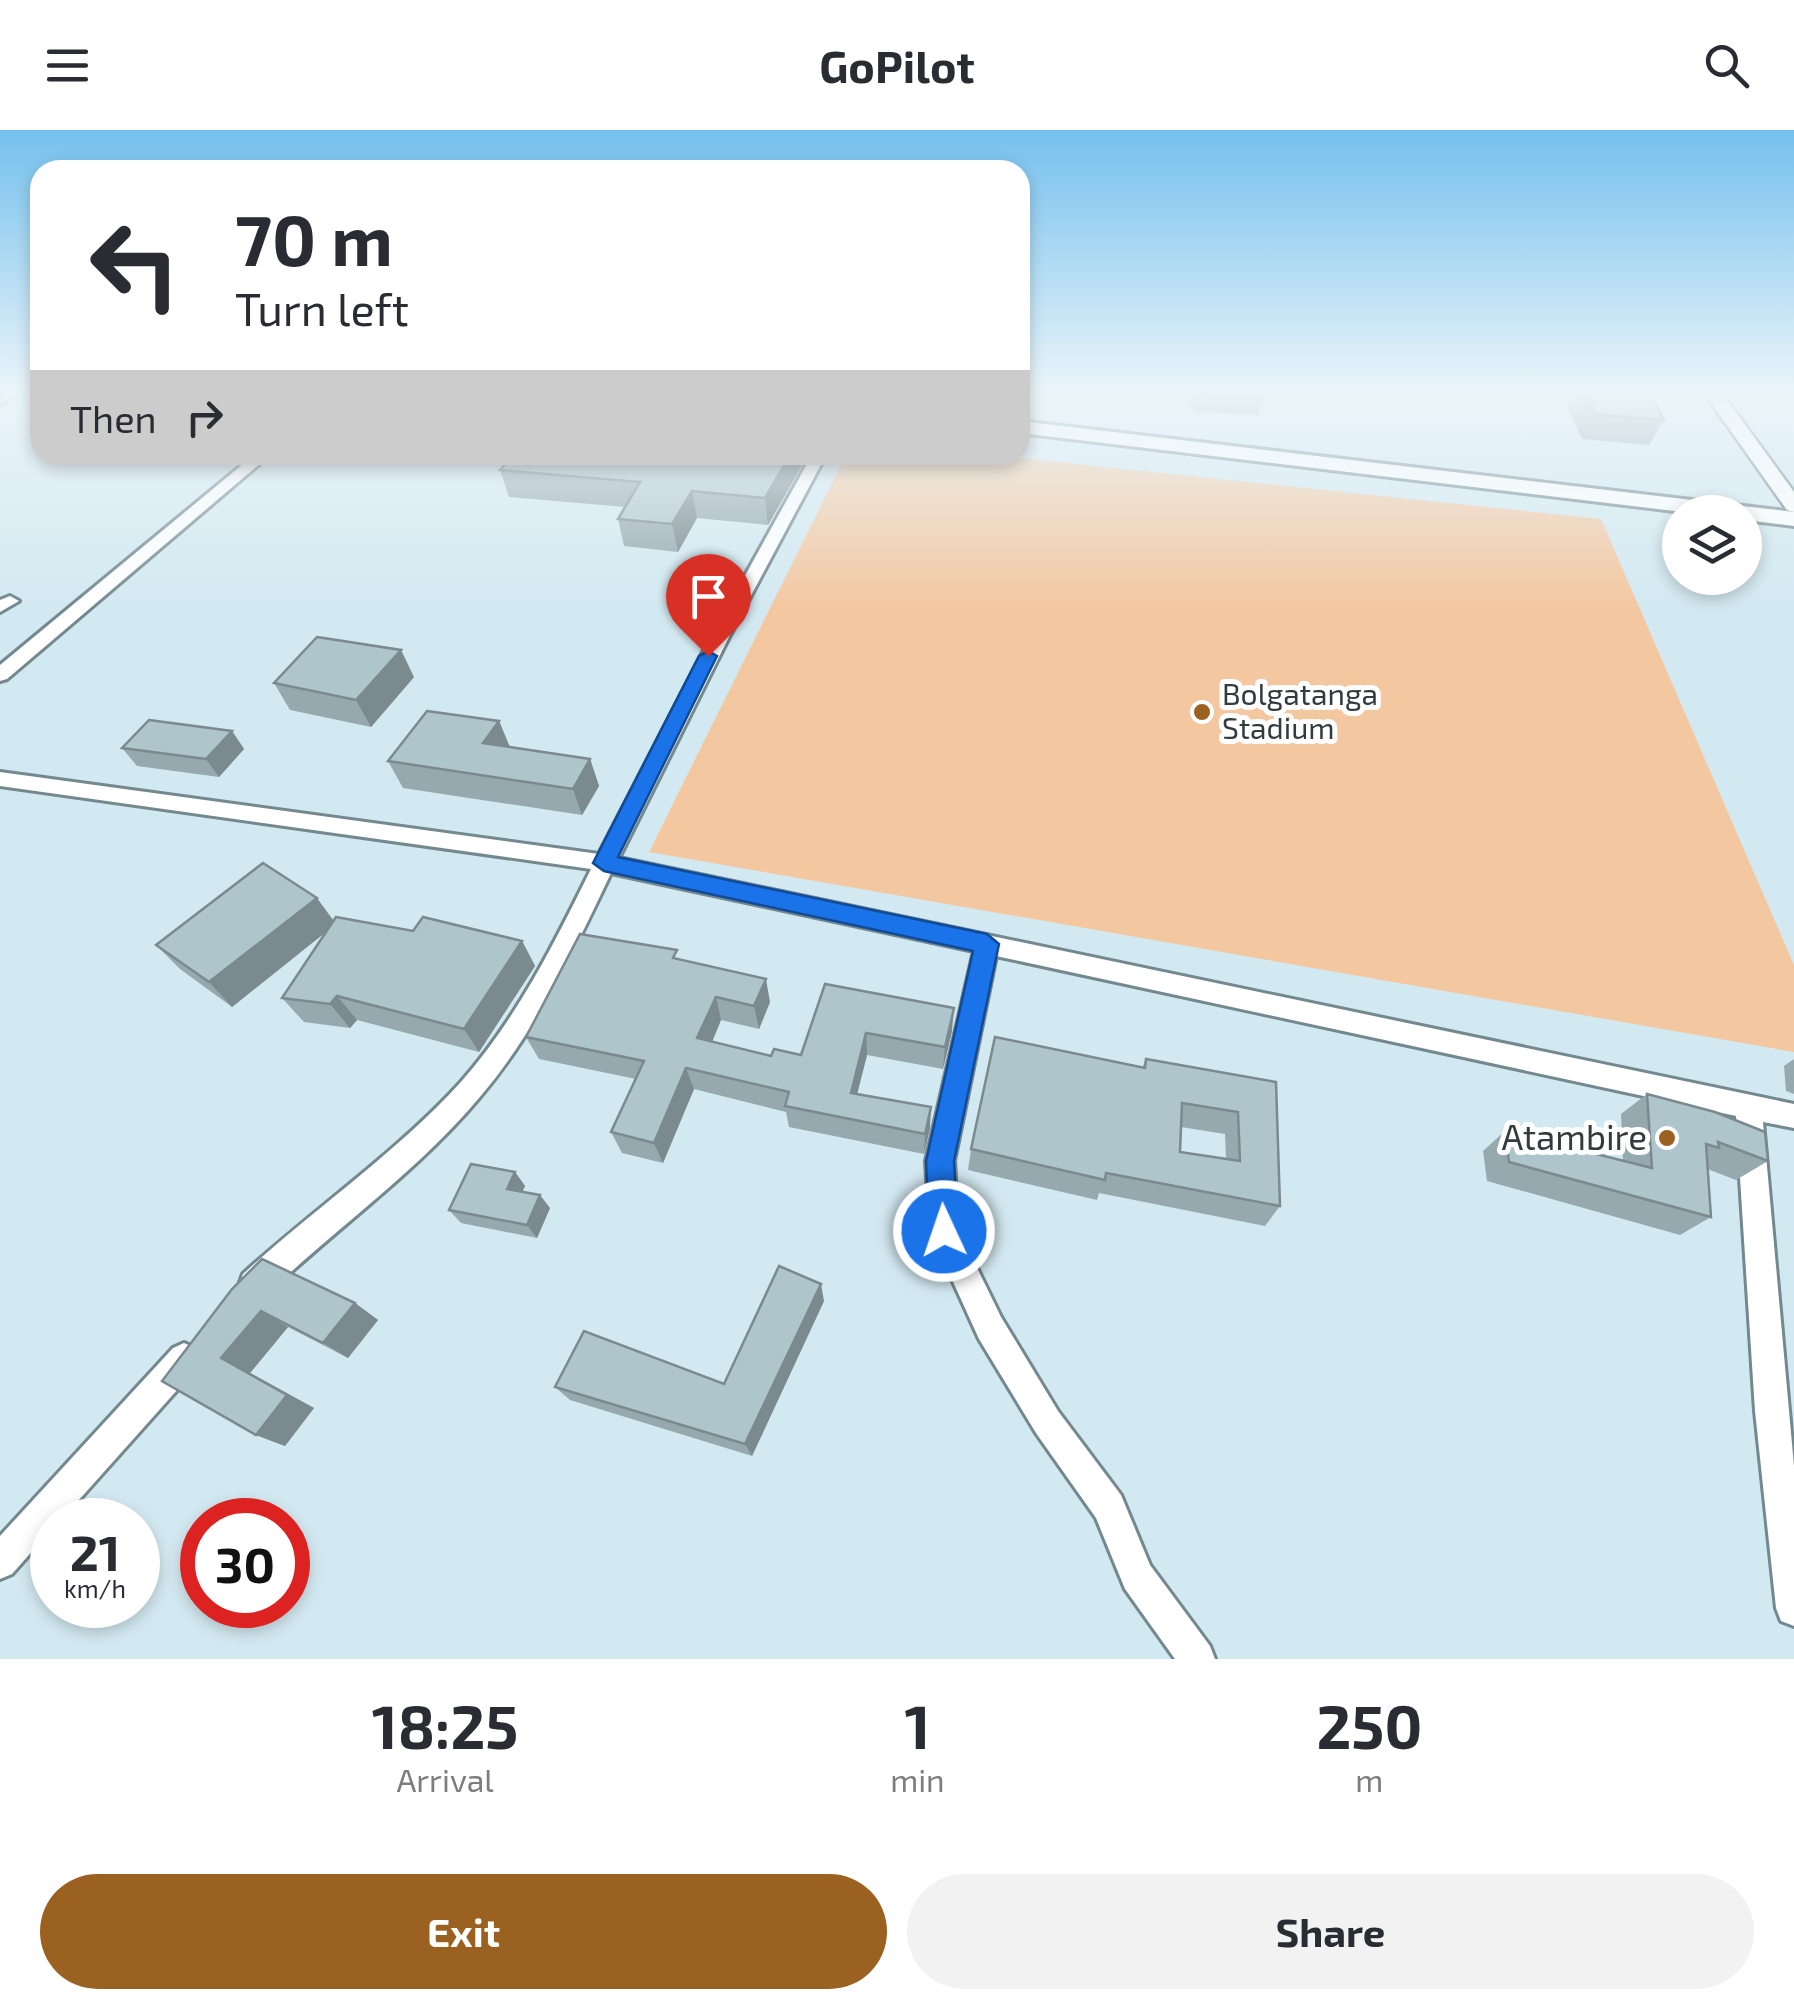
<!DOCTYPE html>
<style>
:root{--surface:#fff;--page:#f2f2f3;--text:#2b2b33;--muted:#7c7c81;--accent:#9b6120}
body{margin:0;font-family:"Exo 2",sans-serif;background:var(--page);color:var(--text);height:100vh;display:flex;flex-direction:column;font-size:38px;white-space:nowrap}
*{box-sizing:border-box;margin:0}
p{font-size:32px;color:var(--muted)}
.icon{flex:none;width:55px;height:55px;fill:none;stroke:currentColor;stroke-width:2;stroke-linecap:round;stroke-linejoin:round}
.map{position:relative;height:1529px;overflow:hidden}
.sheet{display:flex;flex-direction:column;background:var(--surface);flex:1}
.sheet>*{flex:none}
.hud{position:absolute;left:30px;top:30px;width:1000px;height:305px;border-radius:30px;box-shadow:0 5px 15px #0003;background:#fff;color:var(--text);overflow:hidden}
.controls{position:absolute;left:1662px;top:365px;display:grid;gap:20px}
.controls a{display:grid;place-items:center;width:100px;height:100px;border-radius:50%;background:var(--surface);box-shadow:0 5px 15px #0003;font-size:50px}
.speed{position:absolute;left:30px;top:1368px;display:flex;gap:20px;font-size:50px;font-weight:700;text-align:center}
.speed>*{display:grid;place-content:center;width:130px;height:130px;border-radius:50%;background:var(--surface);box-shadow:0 5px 15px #0003;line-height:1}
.speed small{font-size:25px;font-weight:400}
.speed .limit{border:15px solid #d22;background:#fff;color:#111}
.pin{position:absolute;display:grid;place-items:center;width:85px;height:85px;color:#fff;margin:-102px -42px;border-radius:50% 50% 50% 0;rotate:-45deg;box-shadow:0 0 10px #0007}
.pin .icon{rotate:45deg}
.me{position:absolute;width:110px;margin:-55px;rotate:357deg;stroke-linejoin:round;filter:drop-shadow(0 0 8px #0008)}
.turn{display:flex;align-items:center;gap:35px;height:210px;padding:0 40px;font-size:45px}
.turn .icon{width:130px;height:130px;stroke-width:2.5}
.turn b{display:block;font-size:70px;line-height:85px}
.then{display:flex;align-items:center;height:95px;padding:0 40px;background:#0003;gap:20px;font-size:38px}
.eta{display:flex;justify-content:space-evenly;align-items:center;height:170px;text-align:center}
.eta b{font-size:60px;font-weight:700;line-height:70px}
.action{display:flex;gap:20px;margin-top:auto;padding:20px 40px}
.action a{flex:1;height:115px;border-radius:60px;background:var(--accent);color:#fff;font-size:40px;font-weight:700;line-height:115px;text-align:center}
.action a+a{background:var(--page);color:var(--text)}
header{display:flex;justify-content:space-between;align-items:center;height:130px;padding:0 40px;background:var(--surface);font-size:45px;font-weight:700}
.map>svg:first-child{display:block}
.green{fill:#f3c8a1}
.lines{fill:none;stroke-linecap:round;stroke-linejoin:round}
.minor-casing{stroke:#73888f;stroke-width:6}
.tertiary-casing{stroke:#73888f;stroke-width:5}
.secondary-casing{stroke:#73888f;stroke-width:6}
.minor{fill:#fff;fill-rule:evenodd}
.tertiary{fill:#fff;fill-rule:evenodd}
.secondary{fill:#fff;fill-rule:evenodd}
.wall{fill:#96a9af;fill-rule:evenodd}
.shaded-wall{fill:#7a8a8f}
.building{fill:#afc5cc;stroke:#7a8a8f;stroke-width:2.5;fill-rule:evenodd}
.route{fill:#1a73e8;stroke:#114b97;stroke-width:2.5}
.poi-dot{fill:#9b6120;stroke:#fff;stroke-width:4}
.labels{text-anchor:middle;stroke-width:10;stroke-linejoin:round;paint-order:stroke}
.poi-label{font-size:30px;fill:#323b3e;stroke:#fff;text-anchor:start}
.near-poi-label{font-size:35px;fill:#323b3e;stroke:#fff;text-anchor:end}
</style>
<header><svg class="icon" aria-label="menu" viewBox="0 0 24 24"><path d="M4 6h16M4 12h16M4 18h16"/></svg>GoPilot<svg class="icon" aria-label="search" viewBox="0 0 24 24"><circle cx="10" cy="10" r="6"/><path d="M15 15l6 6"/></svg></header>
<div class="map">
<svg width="1794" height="1529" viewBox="0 0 1794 1529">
<rect width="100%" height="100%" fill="#d3e9f1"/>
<path class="green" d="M 846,325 L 992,325 L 1601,389 L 1794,835 L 1794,922 L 649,722 Z"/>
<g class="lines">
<defs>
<g id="minor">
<path d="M 18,263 L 0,274 L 2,263 Z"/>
<path d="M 254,325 L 270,325 L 7,549 L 0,551 L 0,535 Z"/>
<path d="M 812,325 L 826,325 L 730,505 L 619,728 L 1794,974 L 1794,998 L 1763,992 L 1794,1336 L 1794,1496 L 1781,1491 L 1776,1478 L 1755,1281 L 1736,986 L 996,826 L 954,1031 L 958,1099 L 1001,1187 L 1058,1281 L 1121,1365 L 1150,1435 L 1210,1516 L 1215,1529 L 1175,1529 L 1125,1459 L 1096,1388 L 1036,1303 L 979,1209 L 930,1101 L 926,1031 L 974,821 L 611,743 C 574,821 536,901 479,968 C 417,1042 335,1099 265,1166 L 254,1170 L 243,1166 L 239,1155 L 243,1144 C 314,1079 395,1024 460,953 C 516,890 554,814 591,739 L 0,656 L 0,642 L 599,724 L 712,505 Z"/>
<path d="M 10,466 L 19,471 L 0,482 L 0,470 Z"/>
<path d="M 184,1213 L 195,1218 L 200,1229 L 195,1240 L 61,1390 L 52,1390 L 52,1399 L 12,1444 L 0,1449 L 0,1406 L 173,1218 Z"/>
</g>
<path id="tertiary" d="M 1704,263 L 1722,263 L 1794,362 L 1794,382 L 1787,380 Z"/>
<path id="secondary" d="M 1020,291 L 1794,382 L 1794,396 L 1745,390 L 1745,382 L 1683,382 L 1020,303 Z"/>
</defs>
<use href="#minor" class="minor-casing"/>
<use href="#tertiary" class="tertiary-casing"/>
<use href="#secondary" class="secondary-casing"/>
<use href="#minor" class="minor"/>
<use href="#tertiary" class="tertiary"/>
<use href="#secondary" class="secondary"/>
</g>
<g class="wall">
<path d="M 1188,263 L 1261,263 L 1262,269 L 1258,285 L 1196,281 L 1189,277 Z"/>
<path d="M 1574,263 L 1649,263 L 1664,290 L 1649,315 L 1582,309 L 1567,276 Z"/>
<path d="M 183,325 L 232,325 L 221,333 L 185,329 Z"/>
<path d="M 514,325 L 808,325 L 768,395 L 697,388 L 678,422 L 624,416 L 618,389 L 625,377 L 509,367 L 500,340 Z"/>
<path d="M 414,547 L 371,597 L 290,580 L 274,553 Z"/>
<path d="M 499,591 L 510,617 L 590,629 L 599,656 L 582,685 L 403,658 L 388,631 Z"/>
<path d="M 232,601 L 244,619 L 219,647 L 137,636 L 122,618 Z"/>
<path d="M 334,791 L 413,801 L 522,811 L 535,836 L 479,922 L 357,890 L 350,898 L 304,892 L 282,868 L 328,800 L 232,877 L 180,839 L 156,815 Z"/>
<path d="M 680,830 L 770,872 L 759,899 L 721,890 L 712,912 L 771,926 L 801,925 L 825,854 L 952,901 L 943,939 L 867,925 L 857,964 L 930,998 L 924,1024 L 789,997 L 786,982 L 694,959 L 663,1033 L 622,1023 L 611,1002 L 636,949 L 539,929 L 526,907 Z"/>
<path d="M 1146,929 L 1276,952 L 1280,1076 L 1265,1096 L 1099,1063 L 1097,1070 L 968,1040 L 971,1019 L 1142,938 ZM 1181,997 L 1225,1004 L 1226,1029 L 1180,1022 Z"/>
<path d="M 1794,929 L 1794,964 L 1786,961 L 1784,936 Z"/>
<path d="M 1647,964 L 1768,1031 L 1736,1050 L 1707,1039 L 1711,1087 L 1680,1105 L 1487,1051 L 1483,1021 L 1505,1001 L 1623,1031 L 1621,984 Z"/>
<path d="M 515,1042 L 525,1056 L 522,1062 L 550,1078 L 537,1108 L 461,1093 L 449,1080 Z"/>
<path d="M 232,1159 L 355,1173 L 378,1190 L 348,1228 L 288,1197 L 250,1243 L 314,1278 L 285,1316 L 256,1305 Z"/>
<path d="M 824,1171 L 752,1326 L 570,1270 L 555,1257 L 724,1254 Z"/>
</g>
<g class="shaded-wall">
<path d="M 216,325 L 232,325 L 221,333 Z"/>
<path d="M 790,325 L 808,325 L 768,395 L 765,368 Z"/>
<path d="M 692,361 L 697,388 L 678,422 L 672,394 Z"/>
<path d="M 401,520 L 414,547 L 371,597 L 356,570 Z"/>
<path d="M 499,591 L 510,618 L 483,613 Z"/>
<path d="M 232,601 L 244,619 L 219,647 L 206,629 Z"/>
<path d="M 590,629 L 599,656 L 582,685 L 573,659 Z"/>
<path d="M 317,768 L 336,794 L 232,877 L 209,852 Z"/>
<path d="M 522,811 L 535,836 L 479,922 L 464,899 Z"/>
<path d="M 766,849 L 770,872 L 759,899 L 754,876 Z"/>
<path d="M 337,866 L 357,890 L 350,898 L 330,874 Z"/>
<path d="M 716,867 L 721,890 L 704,931 L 697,908 Z"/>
<path d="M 954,878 L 952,901 L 943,939 L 945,917 Z"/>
<path d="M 866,903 L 867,925 L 852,984 L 851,963 Z"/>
<path d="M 686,938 L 694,959 L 663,1033 L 654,1013 Z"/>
<path d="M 931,977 L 930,998 L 924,1024 L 925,1004 Z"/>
<path d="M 515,1042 L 525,1056 L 517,1073 L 507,1059 Z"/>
<path d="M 540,1065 L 550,1078 L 537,1108 L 527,1095 Z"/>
<path d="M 821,1154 L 824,1171 L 752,1326 L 745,1314 Z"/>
<path d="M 355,1173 L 378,1190 L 348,1228 L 323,1213 Z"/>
<path d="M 261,1181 L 288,1197 L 250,1243 L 314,1278 L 285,1316 L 256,1305 L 221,1228 Z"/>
</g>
<g class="building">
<path d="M 1197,263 L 1261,263 L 1262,269 L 1200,265 Z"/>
<path d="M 1585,263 L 1649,263 L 1664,290 L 1595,284 Z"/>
<path d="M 514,325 L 790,325 L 765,368 L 692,361 L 672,394 L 618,389 L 640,352 L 500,340 Z"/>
<path d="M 317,507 L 401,520 L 356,570 L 274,553 Z"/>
<path d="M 427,581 L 499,591 L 483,613 L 590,629 L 573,659 L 388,631 Z"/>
<path d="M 149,590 L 232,601 L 206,629 L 122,618 Z"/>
<path d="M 263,733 L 317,768 L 209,852 L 156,815 Z"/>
<path d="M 336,787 L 413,801 L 423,787 L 522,811 L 464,899 L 337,866 L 330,874 L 282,868 Z"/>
<path d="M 580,804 L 677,820 L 673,828 L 766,849 L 754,876 L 716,867 L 697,908 L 771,926 L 774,919 L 801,925 L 825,854 L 954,878 L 945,917 L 866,903 L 851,963 L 931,977 L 925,1004 L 785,976 L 789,962 L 686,938 L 654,1013 L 611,1002 L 644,931 L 526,907 Z"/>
<path d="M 995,907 L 1145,938 L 1146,929 L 1276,952 L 1280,1076 L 1106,1043 L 1105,1050 L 971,1019 ZM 1182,973 L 1238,982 L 1240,1031 L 1180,1022 Z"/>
<path d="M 1647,964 L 1715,982 L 1765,1002 L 1768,1031 L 1718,1012 L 1719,1018 L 1706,1014 L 1711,1087 L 1509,1032 L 1505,1001 L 1652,1038 Z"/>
<path d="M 471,1034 L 515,1042 L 507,1059 L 540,1065 L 527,1095 L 449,1080 Z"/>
<path d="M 262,1129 L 355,1173 L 323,1213 L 261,1181 L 221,1228 L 287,1265 L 256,1305 L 162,1251 L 232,1159 Z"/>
<path d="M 779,1136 L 821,1154 L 745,1314 L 555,1257 L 584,1201 L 724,1254 Z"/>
</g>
<linearGradient id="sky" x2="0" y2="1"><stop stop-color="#74c0ed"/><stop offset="0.55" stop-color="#ebf5f9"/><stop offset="1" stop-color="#ebf5f9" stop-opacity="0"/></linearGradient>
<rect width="1794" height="477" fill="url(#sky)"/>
<path class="route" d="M 708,521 L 717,526 L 618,727 L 987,804 L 999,814 L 954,1031 L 958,1101 L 954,1111 L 944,1115 L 933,1111 L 929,1101 L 926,1031 L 973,821 L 604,741 L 593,733 L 699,526 Z"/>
<g class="poi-dot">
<circle cx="1202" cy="582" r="10"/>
<circle cx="1667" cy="1008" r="10"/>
</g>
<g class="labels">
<g class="poi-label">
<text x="1222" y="575">Bolgatanga<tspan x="1222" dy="34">Stadium</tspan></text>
</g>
<g class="near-poi-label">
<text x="1647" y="1020">Atambire</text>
</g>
</g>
</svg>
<div class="controls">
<a><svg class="icon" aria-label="layers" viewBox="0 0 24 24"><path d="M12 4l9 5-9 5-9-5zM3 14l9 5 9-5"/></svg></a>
</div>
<div class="speed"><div>21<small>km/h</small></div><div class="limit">30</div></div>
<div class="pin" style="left:708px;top:526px;background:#d93025"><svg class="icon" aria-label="arrive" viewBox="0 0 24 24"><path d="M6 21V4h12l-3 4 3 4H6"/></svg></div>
<svg class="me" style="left:944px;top:1101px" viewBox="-20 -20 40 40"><circle r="17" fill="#1a73e8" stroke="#fff" stroke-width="3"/><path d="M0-11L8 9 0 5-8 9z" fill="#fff"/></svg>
<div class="hud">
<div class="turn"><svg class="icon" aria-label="left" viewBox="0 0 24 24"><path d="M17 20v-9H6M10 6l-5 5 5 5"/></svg><div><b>70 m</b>Turn left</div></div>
<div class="then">Then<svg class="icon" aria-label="right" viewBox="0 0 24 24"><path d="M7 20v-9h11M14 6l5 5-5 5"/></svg></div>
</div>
</div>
<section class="sheet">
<div class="eta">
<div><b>18:25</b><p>Arrival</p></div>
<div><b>1</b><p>min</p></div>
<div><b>250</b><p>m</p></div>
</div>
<div class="action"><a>Exit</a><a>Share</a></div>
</section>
